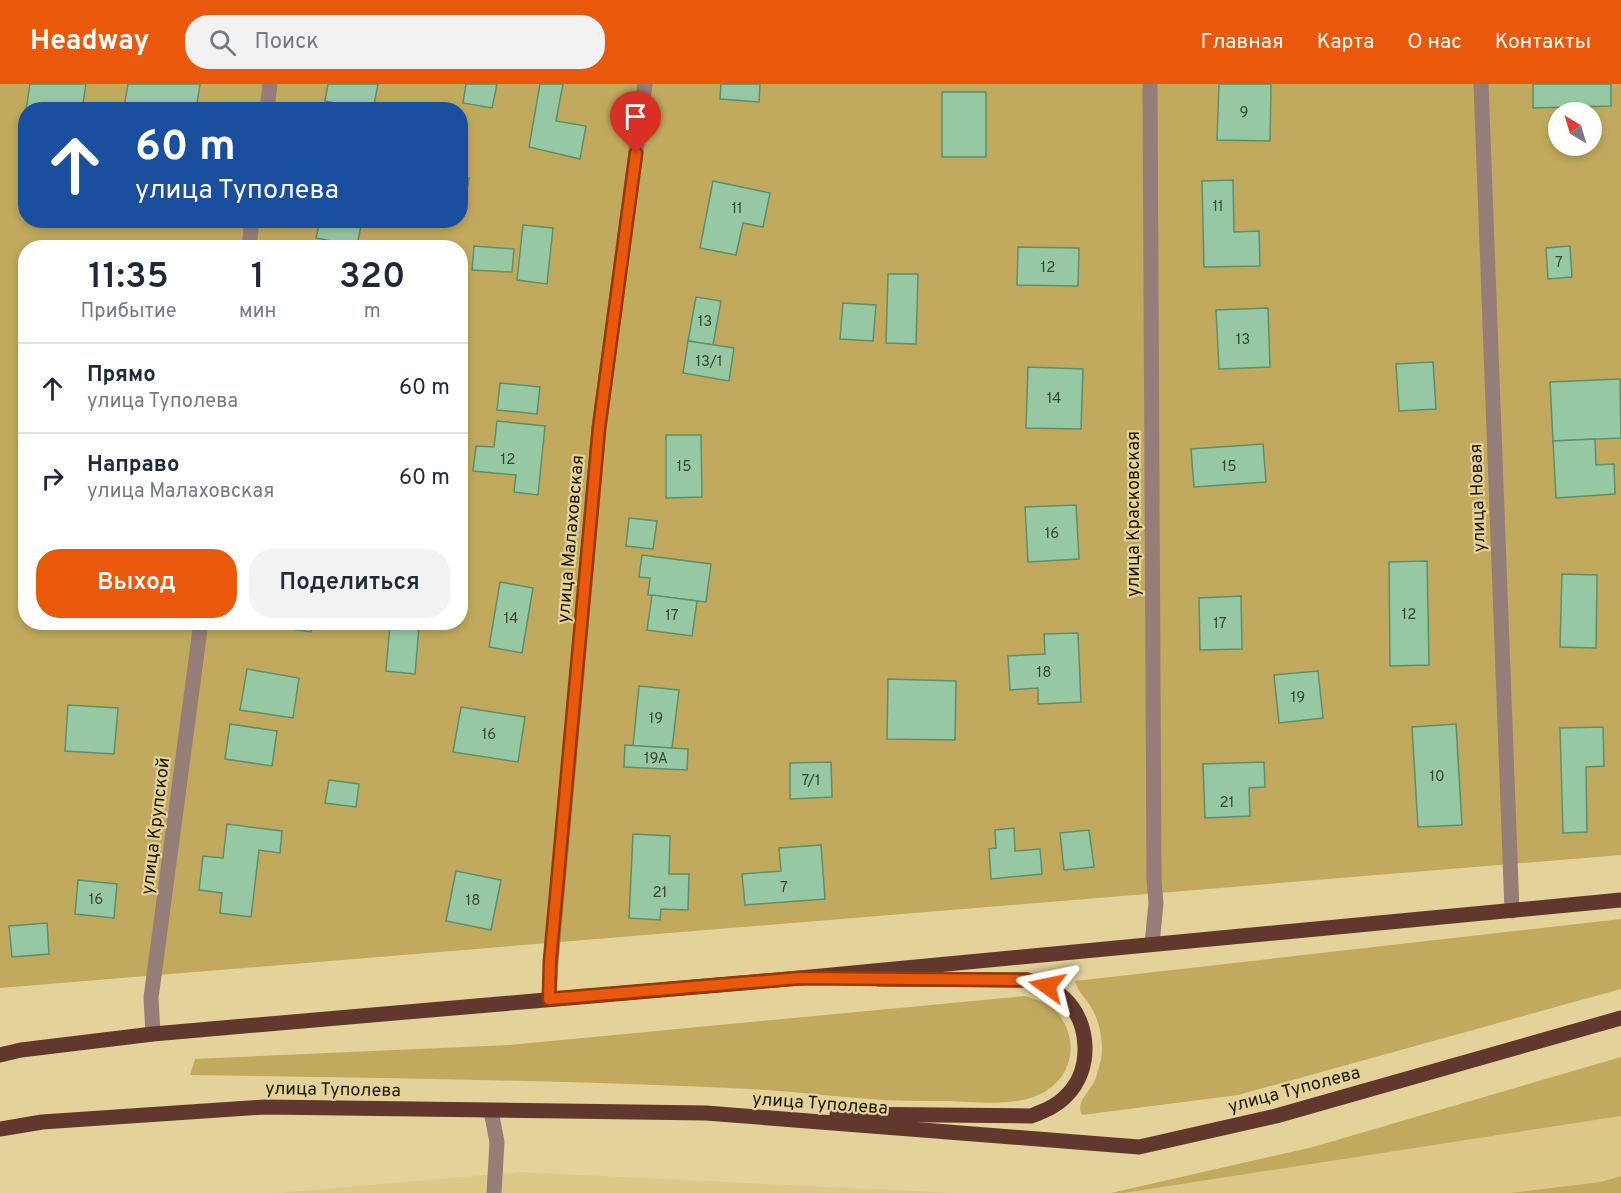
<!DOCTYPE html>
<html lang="ru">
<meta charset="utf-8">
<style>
:root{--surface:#fff;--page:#f2f2f3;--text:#1f2937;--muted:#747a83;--line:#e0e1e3;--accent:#ea580c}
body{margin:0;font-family:Overpass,sans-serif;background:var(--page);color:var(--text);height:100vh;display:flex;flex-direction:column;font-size:22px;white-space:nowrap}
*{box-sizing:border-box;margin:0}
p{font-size:20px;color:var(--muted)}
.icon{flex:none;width:33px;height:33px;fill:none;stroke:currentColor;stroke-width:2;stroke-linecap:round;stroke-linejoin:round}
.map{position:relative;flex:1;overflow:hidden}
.drawer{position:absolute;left:18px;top:156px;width:450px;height:390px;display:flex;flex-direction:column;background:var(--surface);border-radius:24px;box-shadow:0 3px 9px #0003}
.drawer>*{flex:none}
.hud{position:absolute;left:18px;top:18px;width:450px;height:126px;border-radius:24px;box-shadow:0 3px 9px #0003;background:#1a4fa0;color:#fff;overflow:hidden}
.needle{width:39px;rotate:322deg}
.controls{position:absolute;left:1548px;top:18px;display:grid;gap:12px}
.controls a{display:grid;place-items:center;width:54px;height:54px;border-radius:50%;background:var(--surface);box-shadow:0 3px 9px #0003;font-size:30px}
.pin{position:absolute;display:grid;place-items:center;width:51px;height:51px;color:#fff;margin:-62px -26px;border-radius:50% 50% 50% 0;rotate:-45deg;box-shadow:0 0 6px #0007}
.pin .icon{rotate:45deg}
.me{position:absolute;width:66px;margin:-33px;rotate:282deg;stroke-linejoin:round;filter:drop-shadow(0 0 4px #0008)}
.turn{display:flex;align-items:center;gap:21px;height:126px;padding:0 18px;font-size:27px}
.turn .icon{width:78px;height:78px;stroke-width:2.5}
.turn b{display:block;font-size:42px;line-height:51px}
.eta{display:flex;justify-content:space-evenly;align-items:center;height:102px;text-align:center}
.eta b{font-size:36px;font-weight:600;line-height:42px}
.action{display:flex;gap:12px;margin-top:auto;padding:12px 18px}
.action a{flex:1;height:69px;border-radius:24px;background:var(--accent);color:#fff;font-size:24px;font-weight:600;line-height:69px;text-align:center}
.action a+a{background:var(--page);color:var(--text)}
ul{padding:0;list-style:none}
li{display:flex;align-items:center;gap:18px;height:90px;padding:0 18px;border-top:2px solid var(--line)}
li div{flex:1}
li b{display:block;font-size:22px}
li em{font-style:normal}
header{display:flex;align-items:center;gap:36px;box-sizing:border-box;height:84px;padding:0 30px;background:var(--accent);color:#fff}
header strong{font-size:28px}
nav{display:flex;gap:33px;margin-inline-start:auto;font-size:21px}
.search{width:420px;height:54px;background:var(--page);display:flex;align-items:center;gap:15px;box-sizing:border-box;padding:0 21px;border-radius:24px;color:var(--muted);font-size:22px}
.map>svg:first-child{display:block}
.built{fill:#dcc989}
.green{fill:#c1aa5d;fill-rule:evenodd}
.building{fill:#96c9a3;stroke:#5e8e6c;stroke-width:1.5}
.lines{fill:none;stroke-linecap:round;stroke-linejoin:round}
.minor{stroke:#977d77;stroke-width:15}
.major{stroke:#62372e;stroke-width:15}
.route-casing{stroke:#983908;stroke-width:15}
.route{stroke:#ea580c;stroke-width:10}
.labels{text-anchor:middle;stroke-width:4.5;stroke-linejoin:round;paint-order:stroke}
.number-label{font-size:15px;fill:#3c442b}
.street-label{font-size:18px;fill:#1e1703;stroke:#e4d29b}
</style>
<header>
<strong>Headway</strong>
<div class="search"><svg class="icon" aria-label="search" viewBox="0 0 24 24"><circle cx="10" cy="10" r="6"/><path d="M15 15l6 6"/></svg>Поиск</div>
<nav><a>Главная</a><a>Карта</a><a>О нас</a><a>Контакты</a></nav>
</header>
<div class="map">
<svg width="1621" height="1109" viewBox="0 0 1621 1109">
<rect width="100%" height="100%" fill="#e4d29b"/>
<g class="built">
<path d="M 1621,1032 L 1621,1109 L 1124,1109 Z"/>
<path d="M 519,1088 L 955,1109 L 278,1109 Z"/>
</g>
<g class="green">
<path d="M 0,0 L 1621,0 L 1621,771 L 0,904 ZM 26,26 L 460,26 L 460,136 L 26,136 ZM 1558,28 L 1592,28 L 1592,62 L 1558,62 ZM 26,164 L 460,164 L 460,538 L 26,538 Z"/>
<path d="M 1621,835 L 1621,905 L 1238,1011 L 1082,1031 C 1075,1018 1089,1009 1094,998 C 1097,992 1099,983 1101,976 C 1104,960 1100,939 1092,925 C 1087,915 1078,909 1075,897 Z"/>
<path d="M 1025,912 C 1038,916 1051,920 1059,931 C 1084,964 1067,1005 1027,1015 C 1002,1021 974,1018 948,1017 C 922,1017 895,1017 869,1015 C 829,1012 790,1007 750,1005 C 564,996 377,994 190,991 L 195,975 L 509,961 Z"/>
<path d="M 1621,973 L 1621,1032 L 1124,1109 L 1111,1109 L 1313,1063 Z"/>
<path d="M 1621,1092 L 1621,1109 L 1510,1109 L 1601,1098 Z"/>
</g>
<g class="building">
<path d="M 30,0 L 86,0 L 82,26 L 26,26 Z"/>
<path d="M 128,0 L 200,0 L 196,26 L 136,26 L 124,23 Z"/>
<path d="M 328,0 L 378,0 L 373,26 L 325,17 Z"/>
<path d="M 466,0 L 497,0 L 492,24 L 463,19 Z"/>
<path d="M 540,0 L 563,0 L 556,37 L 586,42 L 580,75 L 529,63 Z"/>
<path d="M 721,0 L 760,0 L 759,18 L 720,15 Z"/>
<path d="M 1219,0 L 1271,0 L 1270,57 L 1217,56 Z"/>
<path d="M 1533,0 L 1611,0 L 1611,22 L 1533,24 Z"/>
<rect x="942" y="8" width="44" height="65"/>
<path d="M 460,93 L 469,94 L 465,118 L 460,117 Z"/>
<path d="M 1233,96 L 1234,148 L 1259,147 L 1260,182 L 1204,183 L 1202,97 Z"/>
<path d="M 713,97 L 770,109 L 763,143 L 743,139 L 736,171 L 700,164 Z"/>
<path d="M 320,136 L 362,136 L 357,162 L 316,154 Z"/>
<path d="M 523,141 L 553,144 L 547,200 L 517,196 Z"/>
<path d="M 474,162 L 514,165 L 512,188 L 472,186 Z"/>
<path d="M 1570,162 L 1572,193 L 1548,195 L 1546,164 Z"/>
<path d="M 1018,163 L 1079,164 L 1078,202 L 1017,201 Z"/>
<path d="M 888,190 L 918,190 L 916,260 L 886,259 Z"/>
<path d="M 696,213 L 721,217 L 713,261 L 688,257 Z"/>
<path d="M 843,219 L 876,221 L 873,257 L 840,255 Z"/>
<path d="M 1268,224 L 1270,283 L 1219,285 L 1216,226 Z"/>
<path d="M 688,257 L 734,264 L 729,297 L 683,289 Z"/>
<path d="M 1433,278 L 1436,325 L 1399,327 L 1396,280 Z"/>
<path d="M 1028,283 L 1083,285 L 1081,345 L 1026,344 Z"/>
<path d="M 1620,295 L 1621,354 L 1553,357 L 1550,298 Z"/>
<path d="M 500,299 L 540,303 L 537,330 L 497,326 Z"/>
<path d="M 497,337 L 545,342 L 538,411 L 514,408 L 516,391 L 473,387 L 476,362 L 494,363 Z"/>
<path d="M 666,351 L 701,351 L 702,413 L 666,414 Z"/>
<path d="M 1595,355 L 1596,381 L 1614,380 L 1615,410 L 1556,414 L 1553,357 Z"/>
<path d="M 1263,360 L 1266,398 L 1194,403 L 1191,365 Z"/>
<path d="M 1076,421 L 1079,475 L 1028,478 L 1025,423 Z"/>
<path d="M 629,434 L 657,437 L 653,465 L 626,462 Z"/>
<path d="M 642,471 L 711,480 L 706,518 L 648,511 L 650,494 L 639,493 Z"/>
<path d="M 1427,477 L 1429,581 L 1390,582 L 1389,478 Z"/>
<path d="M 1562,490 L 1597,491 L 1596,564 L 1560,563 Z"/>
<path d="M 500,498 L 533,504 L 522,569 L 489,563 Z"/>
<path d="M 652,511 L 697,517 L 692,552 L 647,546 Z"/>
<path d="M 1241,512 L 1242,565 L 1200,566 L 1199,514 Z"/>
<path d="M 264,538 L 312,538 L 311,548 L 264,541 Z"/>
<path d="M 390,540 L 419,543 L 415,590 L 386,587 Z"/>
<path d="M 1078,549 L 1081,618 L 1038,620 L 1038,604 L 1010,606 L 1008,572 L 1045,570 L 1044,550 Z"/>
<path d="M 247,585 L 299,594 L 293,634 L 240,626 Z"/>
<path d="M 1318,587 L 1323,634 L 1279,639 L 1274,591 Z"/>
<path d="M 888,595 L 956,597 L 955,656 L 887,655 Z"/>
<path d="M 639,602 L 679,606 L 672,664 L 633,662 Z"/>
<path d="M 68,621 L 118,624 L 114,670 L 65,667 Z"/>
<path d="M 461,623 L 525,633 L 518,678 L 453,668 Z"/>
<path d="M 230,640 L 277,647 L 272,682 L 225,675 Z"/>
<path d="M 1456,640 L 1462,741 L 1418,743 L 1412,643 Z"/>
<path d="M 1603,643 L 1604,682 L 1586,683 L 1587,748 L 1563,749 L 1560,644 Z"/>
<path d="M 625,661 L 688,665 L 687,686 L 624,683 Z"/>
<path d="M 831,678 L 832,713 L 790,715 L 790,679 Z"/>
<path d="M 1264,678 L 1265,703 L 1249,704 L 1250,732 L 1205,734 L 1203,680 Z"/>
<path d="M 329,696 L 359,700 L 356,723 L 325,719 Z"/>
<path d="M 227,740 L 282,747 L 280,769 L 259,766 L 251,833 L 220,829 L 222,809 L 199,806 L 203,772 L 223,774 Z"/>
<path d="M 1014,744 L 1015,767 L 1040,765 L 1042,790 L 991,795 L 989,765 L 996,764 L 995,746 Z"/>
<path d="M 1089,746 L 1094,783 L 1064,786 L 1060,749 Z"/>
<path d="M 633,750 L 670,752 L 669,790 L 689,790 L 688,826 L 661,825 L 660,836 L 629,834 Z"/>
<path d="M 821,761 L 825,815 L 745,821 L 742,790 L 781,787 L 779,764 Z"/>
<path d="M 456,787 L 501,796 L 491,846 L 446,837 Z"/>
<path d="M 78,796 L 117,800 L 114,834 L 75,830 Z"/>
<path d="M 47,839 L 49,870 L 12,873 L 9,842 Z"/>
</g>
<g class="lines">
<g class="minor">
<path d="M 1150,0 L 1154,796 L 1156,819 L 1152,860"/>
<path d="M 1481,0 L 1512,827"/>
<path d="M 267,26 L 270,0"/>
<path d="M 249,164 L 252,136"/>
<path d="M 549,915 L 551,878 L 599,344 L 645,0"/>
<path d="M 153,950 L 151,914 L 201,538"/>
<path d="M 491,1027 L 497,1058 L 494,1109"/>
</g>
<g class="major">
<path d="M 0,971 L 21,966 L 153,950 L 800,894 L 1621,816"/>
<path d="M 837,1030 L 1031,1032 C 1044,1027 1057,1022 1067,1011 C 1092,986 1091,939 1064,914 C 1054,904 1041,900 1027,896 L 878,895"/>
<path d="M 0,1045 L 42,1038 L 265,1023 L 706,1029 L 1139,1063 L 1276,1032 L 1621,934"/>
</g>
</g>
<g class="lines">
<defs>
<path id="route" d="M 636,69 L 599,344 L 550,878 L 549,915 L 800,894 L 1027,896 L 1047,902"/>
</defs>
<use href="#route" class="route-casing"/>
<use href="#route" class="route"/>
</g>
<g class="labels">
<g class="number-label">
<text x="1244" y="33">9</text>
<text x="1218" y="127">11</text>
<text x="737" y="129">11</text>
<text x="1559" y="183">7</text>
<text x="1048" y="188">12</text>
<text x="705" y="242">13</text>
<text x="1243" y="260">13</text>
<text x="709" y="282">13/1</text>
<text x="1054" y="319">14</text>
<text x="508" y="380">12</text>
<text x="684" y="387">15</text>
<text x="1229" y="387">15</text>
<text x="1052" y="454">16</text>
<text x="1409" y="535">12</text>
<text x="672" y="536">17</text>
<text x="511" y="539">14</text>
<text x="1220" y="544">17</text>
<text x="1044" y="593">18</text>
<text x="1298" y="618">19</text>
<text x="656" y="639">19</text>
<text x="489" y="655">16</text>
<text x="656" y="679">19А</text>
<text x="1437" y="697">10</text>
<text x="811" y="701">7/1</text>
<text x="1227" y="723">21</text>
<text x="784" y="808">7</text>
<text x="660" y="813">21</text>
<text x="96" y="820">16</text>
<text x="473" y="821">18</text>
</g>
<g class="street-label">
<text transform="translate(1477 414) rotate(-92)" y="6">улица Новая</text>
<text transform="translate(1133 430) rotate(-90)" y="6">улица Красковская</text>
<text transform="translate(570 455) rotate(-85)" y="6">улица Малаховская</text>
<text transform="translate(155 742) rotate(-83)" y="6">улица Крупской</text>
<text transform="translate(333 1005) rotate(1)" y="6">улица Туполева</text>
<text transform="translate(1294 1005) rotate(-15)" y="6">улица Туполева</text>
<text transform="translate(820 1019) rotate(4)" y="6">улица Туполева</text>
</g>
</g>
</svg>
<div class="controls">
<a><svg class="needle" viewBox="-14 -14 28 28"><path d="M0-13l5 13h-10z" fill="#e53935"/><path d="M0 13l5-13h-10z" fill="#747a83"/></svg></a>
</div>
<div class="pin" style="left:636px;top:69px;background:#d93025"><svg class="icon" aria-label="arrive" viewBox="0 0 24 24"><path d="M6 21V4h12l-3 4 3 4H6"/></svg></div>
<svg class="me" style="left:1047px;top:902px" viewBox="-20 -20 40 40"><path d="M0-17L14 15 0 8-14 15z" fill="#ea580c" stroke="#fff" stroke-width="4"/></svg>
<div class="hud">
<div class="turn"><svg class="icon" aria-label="ahead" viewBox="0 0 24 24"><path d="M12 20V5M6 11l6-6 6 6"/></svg><div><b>60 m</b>улица Туполева</div></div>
</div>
<section class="drawer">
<div class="eta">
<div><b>11:35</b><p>Прибытие</p></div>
<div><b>1</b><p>мин</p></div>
<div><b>320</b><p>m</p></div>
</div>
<ul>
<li><svg class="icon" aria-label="ahead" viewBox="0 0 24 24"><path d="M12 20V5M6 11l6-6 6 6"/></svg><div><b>Прямо</b><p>улица Туполева</p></div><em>60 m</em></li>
<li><svg class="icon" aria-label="right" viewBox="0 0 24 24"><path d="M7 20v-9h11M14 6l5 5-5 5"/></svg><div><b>Направо</b><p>улица Малаховская</p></div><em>60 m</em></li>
</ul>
<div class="action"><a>Выход</a><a>Поделиться</a></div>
</section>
</div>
